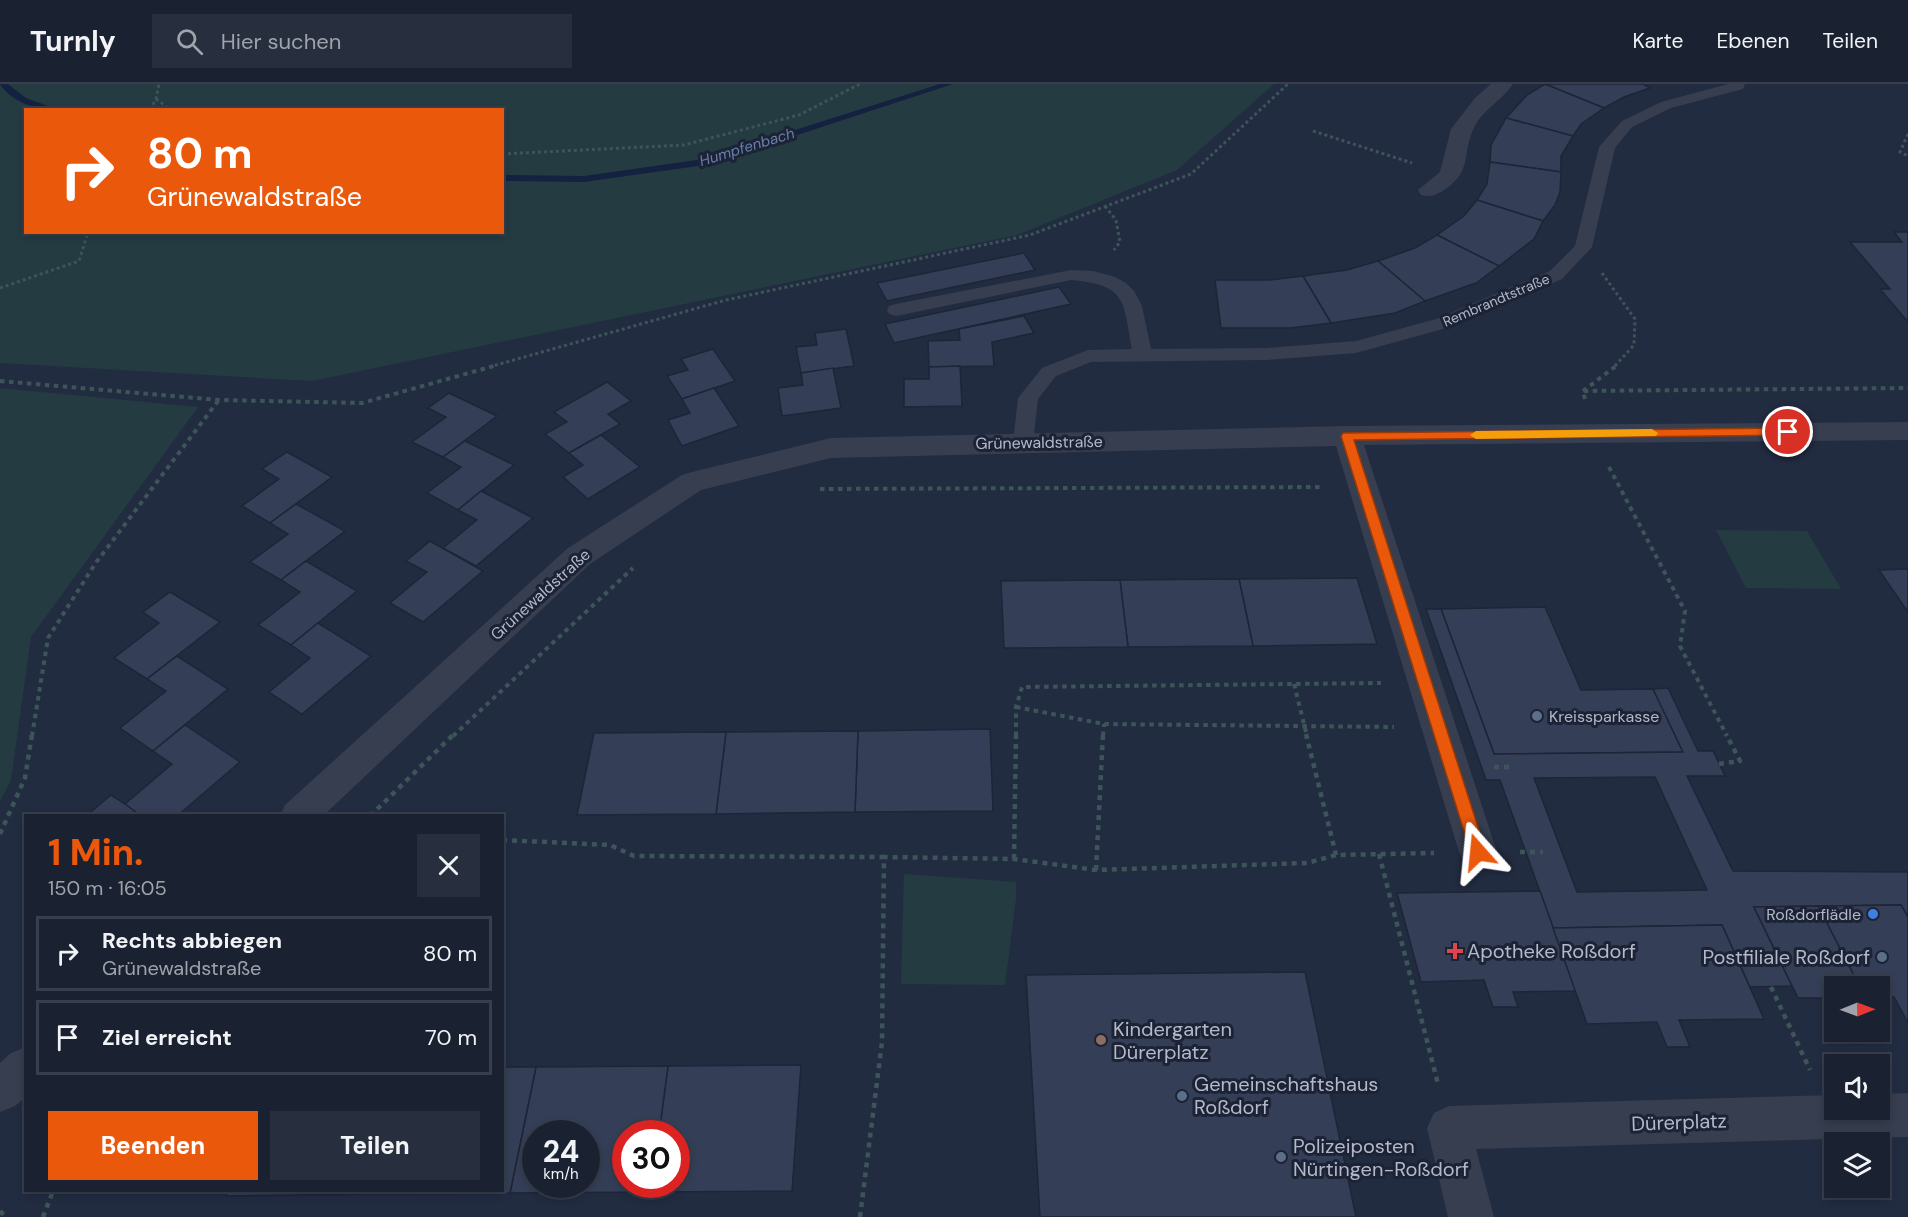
<!DOCTYPE html>
<html lang="de">
<meta charset="utf-8">
<style>
:root{--surface:#1a2131;--page:#272e3d;--text:#f1f3f6;--muted:#9fa3ab;--line:#383e4d;--accent:#ea580c}
body{margin:0;font-family:"DM Sans",sans-serif;background:var(--page);color:var(--text);height:100vh;display:flex;flex-direction:column;font-size:22px;white-space:nowrap}
*{box-sizing:border-box;margin:0}
p{font-size:20px;color:var(--muted)}
.icon{flex:none;width:33px;height:33px;fill:none;stroke:currentColor;stroke-width:2;stroke-linecap:round;stroke-linejoin:round}
.map{position:relative;flex:1;overflow:hidden}
.drawer{position:absolute;left:24px;top:730px;width:480px;height:378px;display:flex;flex-direction:column;background:var(--surface);border-radius:0px;box-shadow:0 3px 9px #0003,0 0 0 2px var(--line)}
.drawer>*{flex:none}
.top-card{position:absolute;left:24px;top:24px;width:480px;height:126px;border-radius:0px;box-shadow:0 3px 9px #0003,0 0 0 2px var(--line);background:#ea580c;color:#fff;overflow:hidden}
.needle{width:39px;rotate:89deg}
.tools{position:absolute;left:1824px;top:892px;display:grid;gap:12px}
.tools a{display:grid;place-items:center;width:66px;height:66px;border-radius:0px;background:var(--surface);box-shadow:0 3px 9px #0003,0 0 0 2px var(--line);font-size:30px}
.speed{position:absolute;left:522px;top:1036px;display:flex;gap:12px;font-size:30px;font-weight:700;text-align:center}
.speed>*{display:grid;place-content:center;width:78px;height:78px;border-radius:50%;background:var(--surface);box-shadow:0 3px 9px #0003,0 0 0 2px var(--line);line-height:1}
.speed small{font-size:15px;font-weight:400}
.speed .limit{border:9px solid #d22;background:#fff;color:#111}
.pin{position:absolute;display:grid;place-items:center;width:51px;height:51px;color:#fff;margin:-26px;border:3px solid #fff;border-radius:50%;box-shadow:0 2px 6px #0007}
.me{position:absolute;width:66px;margin:-33px;rotate:342deg;stroke-linejoin:round;filter:drop-shadow(0 0 4px #0008)}
.turn{display:flex;align-items:center;gap:21px;height:126px;padding:0 24px;font-size:27px}
.turn .icon{width:78px;height:78px;stroke-width:2.5}
.turn b{display:block;font-size:42px;line-height:51px}
.round{display:grid;place-items:center;flex:none;width:63px;height:63px;border-radius:0px;background:var(--page)}
.summary{display:flex;align-items:center;justify-content:space-between;height:102px;padding:0 24px}
h1{font-size:36px;font-weight:800;line-height:45px;color:var(--accent)}
.cta{display:flex;gap:12px;margin-top:auto;padding:12px 24px}
.cta a{flex:1;height:69px;border-radius:0px;background:var(--accent);color:#fff;font-size:24px;font-weight:800;line-height:69px;text-align:center}
.cta a+a{background:var(--page);color:var(--text)}
ul{padding:0;list-style:none}
li{display:flex;align-items:center;gap:18px;height:75px;margin:0 12px 9px;padding:0 12px;border:3px solid var(--line);border-radius:0px}
li div{flex:1}
li b{display:block;font-size:22px}
li em{font-style:normal}
header{display:flex;align-items:center;gap:36px;box-sizing:border-box;height:84px;padding:0 30px;background:var(--surface);border-bottom:2px solid var(--line)}
header strong{font-size:28px}
nav{display:flex;gap:33px;margin-inline-start:auto;font-size:21px}
.search{width:420px;height:54px;background:var(--page);display:flex;align-items:center;gap:15px;box-sizing:border-box;padding:0 21px;border-radius:0px;color:var(--muted);font-size:22px}
.map>svg:first-child{display:block}
.green{fill:#243b42;fill-rule:evenodd}
.lines{fill:none;stroke-linecap:round;stroke-linejoin:round}
.stream{fill:#142140;fill-rule:evenodd}
.building{fill:#343f57;stroke:#1d2537;stroke-width:1.5;fill-rule:evenodd}
.path-far2{stroke:#3d5459;stroke-width:3;stroke-dasharray:3 3;stroke-linecap:butt}
.path-far1{stroke:#3d5459;stroke-width:4;stroke-dasharray:4.5 4.5;stroke-linecap:butt}
.path{stroke:#3d5459;stroke-width:4.5;stroke-dasharray:5 5;stroke-linecap:butt}
.lane{fill:#363e50;fill-rule:evenodd}
.street{fill:#363e50;fill-rule:evenodd}
.route{fill:#ea580c;stroke:#983908;stroke-width:1.5}
.slow{fill:#f59e0b}
.service-dot{fill:#5c6f8a;stroke:#1b2335;stroke-width:2}
.shop-dot{fill:#3f7fe0;stroke:#1b2335;stroke-width:2}
.health-dot{fill:#e0444e;stroke:#1b2335;stroke-width:2}
.education-dot{fill:#8d6e63;stroke:#1b2335;stroke-width:2}
.labels{text-anchor:middle;stroke-width:6;stroke-linejoin:round;paint-order:stroke}
.far-street-label{font-size:14px;fill:#b3b9cb;stroke:#1b2335}
.far-water-label{font-size:15px;font-style:italic;fill:#697fad;stroke:#1b2335}
.street-label{font-size:16px;fill:#b3b9cb;stroke:#1b2335}
.poi-label{font-size:16px;fill:#b3b9cb;stroke:#1b2335;text-anchor:start}
.near-poi-label{font-size:20px;fill:#b3b9cb;stroke:#1b2335;text-anchor:start}
.near-street-label{font-size:20px;fill:#b3b9cb;stroke:#1b2335}
</style>
<header>
<strong>Turnly</strong>
<div class="search"><svg class="icon" aria-label="search" viewBox="0 0 24 24"><circle cx="10" cy="10" r="6"/><path d="M15 15l6 6"/></svg>Hier suchen</div>
<nav><a>Karte</a><a>Ebenen</a><a>Teilen</a></nav>
</header>
<div class="map">
<svg width="1908" height="1133" viewBox="0 0 1908 1133">
<rect width="100%" height="100%" fill="#222c41"/>
<g class="green">
<path d="M 0,0 L 1274,0 L 1177,86 L 1017,151 L 312,297 L 0,279 ZM 26,26 L 502,26 L 502,148 L 26,148 Z"/>
<path d="M 0,304 L 198,323 L 31,553 L 11,696 L 0,717 Z"/>
<path d="M 1716,446 L 1807,447 L 1841,505 L 1746,504 Z"/>
<path d="M 904,790 L 1016,798 L 1016,814 L 1005,901 L 901,900 Z"/>
</g>
<g class="lines">
<g class="stream">
<path d="M 0,0 L 8,0 L 26,14 L 59,26 C 37,26 12,19 0,0 Z"/>
<path d="M 940,0 L 953,0 L 705,81 L 584,98 L 502,97 L 502,91 L 584,92 L 704,75 Z"/>
</g>
</g>
<g class="building">
<path d="M 1545,0 L 1643,0 L 1650,4 L 1624,13 L 1604,24 Z"/>
<path d="M 1545,0 L 1604,24 L 1581,40 L 1573,52 L 1506,34 L 1527,11 Z"/>
<path d="M 1506,34 L 1573,52 L 1561,72 L 1561,88 L 1490,78 L 1491,61 Z"/>
<path d="M 1490,78 L 1561,88 L 1560,108 L 1555,121 L 1543,137 L 1477,116 L 1487,100 Z"/>
<path d="M 1477,116 L 1543,137 L 1534,155 L 1499,182 L 1437,151 L 1464,132 Z"/>
<path d="M 1894,148 L 1908,148 L 1908,238 L 1880,205 L 1890,205 L 1850,158 L 1902,158 Z"/>
<path d="M 1437,151 L 1499,182 L 1476,199 L 1425,217 L 1378,177 L 1415,164 Z"/>
<path d="M 1024,169 L 1035,186 L 887,217 L 877,199 Z"/>
<path d="M 1378,177 L 1425,217 L 1395,229 L 1331,239 L 1303,192 L 1347,186 Z"/>
<path d="M 1303,192 L 1331,239 L 1290,244 L 1221,244 L 1215,196 L 1270,196 Z"/>
<path d="M 1059,203 L 1071,220 L 894,259 L 885,240 Z"/>
<path d="M 1024,232 L 1034,249 L 992,258 L 994,282 L 929,283 L 928,257 L 960,256 L 959,245 Z"/>
<path d="M 846,245 L 854,282 L 801,289 L 796,263 L 817,261 L 815,249 Z"/>
<path d="M 713,265 L 735,297 L 682,315 L 667,292 L 688,286 L 681,275 Z"/>
<path d="M 960,282 L 962,322 L 904,323 L 904,295 L 929,295 L 929,283 Z"/>
<path d="M 833,284 L 841,324 L 782,332 L 778,304 L 803,301 L 801,289 Z"/>
<path d="M 607,298 L 631,317 L 608,330 L 620,340 L 569,369 L 545,350 L 567,338 L 554,328 Z"/>
<path d="M 714,304 L 739,342 L 682,362 L 668,336 L 690,329 L 682,315 Z"/>
<path d="M 449,309 L 497,332 L 443,373 L 412,358 L 446,333 L 428,324 Z"/>
<path d="M 601,351 L 640,383 L 588,415 L 563,393 L 583,381 L 569,369 Z"/>
<path d="M 465,357 L 514,381 L 458,426 L 427,409 L 461,383 L 443,373 Z"/>
<path d="M 287,368 L 332,393 L 270,439 L 242,422 L 279,395 L 262,385 Z"/>
<path d="M 481,407 L 533,434 L 476,482 L 443,464 L 477,436 L 458,426 Z"/>
<path d="M 296,420 L 345,447 L 281,496 L 250,478 L 288,450 L 270,439 Z"/>
<path d="M 430,457 L 483,487 L 423,538 L 390,519 L 427,488 L 406,477 Z"/>
<path d="M 306,477 L 357,507 L 291,561 L 258,541 L 300,508 L 281,496 Z"/>
<path d="M 1908,485 L 1908,528 L 1879,486 Z"/>
<path d="M 1357,494 L 1377,560 L 1253,562 L 1239,495 Z"/>
<path d="M 1239,495 L 1253,562 L 1128,563 L 1120,496 Z"/>
<path d="M 1120,496 L 1128,563 L 1004,564 L 1001,497 Z"/>
<path d="M 170,508 L 220,538 L 147,595 L 114,574 L 159,539 L 143,528 Z"/>
<path d="M 1545,523 L 1581,606 L 1653,605 L 1683,668 L 1494,670 L 1441,525 Z"/>
<path d="M 1426,525 L 1441,525 L 1494,670 L 1683,668 L 1653,605 L 1668,604 L 1698,667 L 1713,667 L 1725,692 L 1687,692 L 1733,787 L 1908,788 L 1908,833 L 1901,821 L 1754,823 L 1792,902 L 1750,903 L 1722,841 L 1553,844 L 1500,696 L 1486,696 ZM 1655,693 L 1707,806 L 1577,808 L 1534,694 Z"/>
<path d="M 318,539 L 371,572 L 302,630 L 269,608 L 310,574 L 291,561 Z"/>
<path d="M 177,572 L 228,605 L 153,667 L 120,644 L 166,607 L 147,595 Z"/>
<path d="M 185,641 L 240,678 L 177,732 L 141,732 L 125,720 L 172,680 L 153,667 Z"/>
<path d="M 990,645 L 993,727 L 855,728 L 858,647 Z"/>
<path d="M 858,647 L 855,728 L 716,730 L 726,648 Z"/>
<path d="M 726,648 L 716,730 L 577,731 L 594,649 Z"/>
<path d="M 111,711 L 125,720 L 141,732 L 86,732 Z"/>
<path d="M 1540,807 L 1576,907 L 1513,908 L 1518,923 L 1493,923 L 1484,896 L 1421,898 L 1397,809 Z"/>
<path d="M 1901,821 L 1908,833 L 1908,939 L 1894,913 L 1880,913 L 1880,903 L 1860,903 L 1818,822 Z"/>
<path d="M 1818,822 L 1860,903 L 1834,903 L 1834,924 L 1829,914 L 1798,914 L 1754,823 Z"/>
<path d="M 1722,841 L 1764,935 L 1679,936 L 1690,963 L 1667,963 L 1657,938 L 1587,940 L 1553,844 Z"/>
<path d="M 1305,888 L 1356,1133 L 1040,1133 L 1026,891 Z"/>
<path d="M 1846,948 L 1870,948 L 1876,959 L 1852,960 Z"/>
<path d="M 801,981 L 792,1107 L 651,1108 L 652,1101 L 676,1101 L 676,1050 L 659,1050 L 668,982 Z"/>
<path d="M 668,982 L 659,1050 L 626,1050 L 626,1101 L 652,1101 L 651,1108 L 510,1109 L 536,983 ZM 536,1050 L 586,1050 L 586,1101 L 536,1101 Z"/>
<path d="M 502,983 L 536,983 L 510,1109 L 368,1110 L 369,1107 L 502,1107 Z"/>
<path d="M 228,1107 L 369,1107 L 368,1110 L 226,1112 Z"/>
</g>
<g class="lines">
<g class="path-far2">
<path d="M 156,15 L 171,26"/>
<path d="M 150,26 L 156,15 L 159,0"/>
<path d="M 1313,47 L 1412,79"/>
<path d="M 1908,50 L 1900,68 L 1908,72"/>
<path d="M 502,70 L 684,61 L 799,31 L 860,0"/>
<path d="M 1105,122 L 1116,136 L 1120,158 L 1114,166"/>
<path d="M 1602,189 L 1635,235 L 1634,261 L 1614,283"/>
<path d="M 0,204 L 79,177 L 88,148"/>
<path d="M 489,283 L 726,216 L 1030,151 L 1191,90 L 1288,0"/>
</g>
<g class="path-far1">
<path d="M 0,297 L 219,316 L 362,319 L 494,282"/>
<path d="M 1583,307 L 1616,282"/>
<path d="M 1585,315 L 1583,307 L 1908,304"/>
<path d="M 1609,383 L 1685,527 L 1680,562 L 1727,652"/>
<path d="M 820,405 L 1322,403"/>
<path d="M 1294,600 L 1307,652"/>
<path d="M 1016,623 L 1104,640 L 1394,643"/>
<path d="M 32,652 L 48,554 L 95,480 L 218,317"/>
<path d="M 453,652 L 633,484"/>
<path d="M 1016,652 L 1016,623 L 1022,603 L 1381,599"/>
<path d="M 1103,652 L 1104,640"/>
</g>
<g class="path">
<path d="M 1306,650 L 1336,771"/>
<path d="M 1719,680 L 1740,677 L 1726,650"/>
<path d="M 1494,683 L 1512,683"/>
<path d="M 370,732 L 454,650"/>
<path d="M 0,750 L 25,694 L 32,650"/>
<path d="M 502,756 L 610,761 L 634,772 L 884,773"/>
<path d="M 1520,768 L 1543,768"/>
<path d="M 1379,770 L 1438,1000"/>
<path d="M 1014,775 L 1016,650"/>
<path d="M 1096,786 L 1103,650"/>
<path d="M 1771,903 L 1810,986"/>
<path d="M 0,1127 L 6,1133"/>
<path d="M 43,1133 L 53,1107"/>
<path d="M 860,1133 L 882,958 L 884,773 L 1014,775 L 1096,786 L 1307,779 L 1336,771 L 1434,769"/>
</g>
<path class="lane" d="M 1728,0 L 1745,0 L 1743,5 L 1671,24 L 1632,43 L 1615,64 L 1592,163 L 1562,195 L 1450,243 L 1356,269 L 1267,276 L 1091,278 L 1056,292 L 1038,315 L 1033,358 L 1030,363 L 1023,365 L 1016,363 L 1013,358 L 1018,314 L 1042,284 L 1088,266 L 1132,265 C 1123,216 1127,201 1071,196 L 896,232 L 889,230 L 887,226 L 889,222 L 896,220 L 1071,186 L 1093,187 L 1115,193 L 1126,199 L 1134,207 L 1142,222 L 1151,265 L 1267,264 L 1356,257 L 1436,235 L 1550,187 L 1575,162 L 1599,63 L 1622,37 L 1661,18 Z"/>
<g class="street">
<path d="M 1491,0 L 1513,0 C 1502,17 1481,26 1473,46 C 1462,70 1472,86 1447,104 C 1438,110 1432,114 1421,111 L 1418,106 L 1440,88 L 1451,45 L 1475,14 Z"/>
<path d="M 1908,338 L 1908,356 L 1364,361 L 1497,768 L 1491,780 L 1478,785 L 1465,780 L 1459,768 L 1336,362 L 831,374 L 701,406 L 590,480 L 323,732 L 280,732 L 285,721 L 568,464 L 682,391 L 692,388 L 831,354 L 1347,342 Z"/>
<path d="M 26,963 L 26,1013 L 15,1022 L 0,1028 L 0,979 L 11,969 Z"/>
<path d="M 1908,1009 L 1908,1053 L 1476,1065 L 1494,1133 L 1448,1133 L 1427,1044 L 1434,1029 L 1449,1022 L 1834,1011 L 1834,1026 L 1880,1026 L 1880,1010 Z"/>
</g>
</g>
<path class="route" d="M 1788,344 L 1794,348 L 1792,351 L 1354,356 L 1486,768 L 1483,773 L 1478,775 L 1472,773 L 1341,352 L 1343,349 Z"/>
<path class="slow" d="M 1652,345 L 1658,349 L 1656,352 L 1476,355 L 1470,351 L 1476,347 Z"/>
<g class="service-dot">
<circle cx="1537" cy="632" r="6"/>
<circle cx="1882" cy="873" r="6"/>
<circle cx="1182" cy="1012" r="6"/>
<circle cx="1281" cy="1073" r="6"/>
</g>
<circle class="shop-dot" cx="1873" cy="830" r="6"/>
<path class="health-dot" d="M1452 858h6v6h6v6h-6v6h-6v-6h-6v-6h6z"/>
<circle class="education-dot" cx="1101" cy="956" r="6"/>
<g class="labels">
<g class="far-street-label">
<text transform="translate(1496 216) rotate(-23)" y="5">Rembrandtstraße</text>
</g>
<g class="far-water-label">
<text transform="translate(747 63) rotate(-17)" y="5">Humpfenbach</text>
</g>
<g class="street-label">
<text transform="translate(1039 358) rotate(-1)" y="6">Grünewaldstraße</text>
<text transform="translate(540 510) rotate(-42)" y="6">Grünewaldstraße</text>
</g>
<g class="poi-label">
<text x="1549" y="638">Kreissparkasse</text>
<text x="1861" y="836" text-anchor="end">Roßdorflädle</text>
</g>
<g class="near-poi-label">
<text x="1467" y="874">Apotheke Roßdorf</text>
<text x="1870" y="880" text-anchor="end">Postfiliale Roßdorf</text>
<text x="1113" y="952">Kindergarten<tspan x="1113" dy="23">Dürerplatz</tspan></text>
<text x="1194" y="1007">Gemeinschaftshaus<tspan x="1194" dy="23">Roßdorf</tspan></text>
<text x="1293" y="1069">Polizeiposten<tspan x="1293" dy="23">Nürtingen-Roßdorf</tspan></text>
</g>
<g class="near-street-label">
<text transform="translate(1679 1038) rotate(-2)" y="7">Dürerplatz</text>
</g>
</g>
</svg>
<div class="tools">
<a><svg class="needle" viewBox="-14 -14 28 28"><path d="M0-13l5 13h-10z" fill="#e53935"/><path d="M0 13l5-13h-10z" fill="#9fa3ab"/></svg></a>
<a><svg class="icon" aria-label="sound" viewBox="0 0 24 24"><path d="M4 9h4l5-4v14l-5-4H4zM17 9q2 3 0 6"/></svg></a>
<a><svg class="icon" aria-label="layers" viewBox="0 0 24 24"><path d="M12 4l9 5-9 5-9-5zM3 14l9 5 9-5"/></svg></a>
</div>
<div class="speed"><div>24<small>km/h</small></div><div class="limit">30</div></div>
<div class="pin" style="left:1788px;top:348px;background:#d93025"><svg class="icon" aria-label="arrive" viewBox="0 0 24 24"><path d="M6 21V4h12l-3 4 3 4H6"/></svg></div>
<svg class="me" style="left:1478px;top:768px" viewBox="-20 -20 40 40"><path d="M0-17L14 15 0 8-14 15z" fill="#ea580c" stroke="#fff" stroke-width="4"/></svg>
<div class="top-card">
<div class="turn"><svg class="icon" aria-label="right" viewBox="0 0 24 24"><path d="M7 20v-9h11M14 6l5 5-5 5"/></svg><div><b>80 m</b>Grünewaldstraße</div></div>
</div>
<section class="drawer">
<div class="summary"><div><h1>1 Min.</h1><p>150 m · 16:05</p></div><a class="round"><svg class="icon" aria-label="close" viewBox="0 0 24 24"><path d="M6 6l12 12M18 6L6 18"/></svg></a></div>
<ul>
<li><svg class="icon" aria-label="right" viewBox="0 0 24 24"><path d="M7 20v-9h11M14 6l5 5-5 5"/></svg><div><b>Rechts abbiegen</b><p>Grünewaldstraße</p></div><em>80 m</em></li>
<li><svg class="icon" aria-label="arrive" viewBox="0 0 24 24"><path d="M6 21V4h12l-3 4 3 4H6"/></svg><div><b>Ziel erreicht</b></div><em>70 m</em></li>
</ul>
<div class="cta"><a>Beenden</a><a>Teilen</a></div>
</section>
</div>
